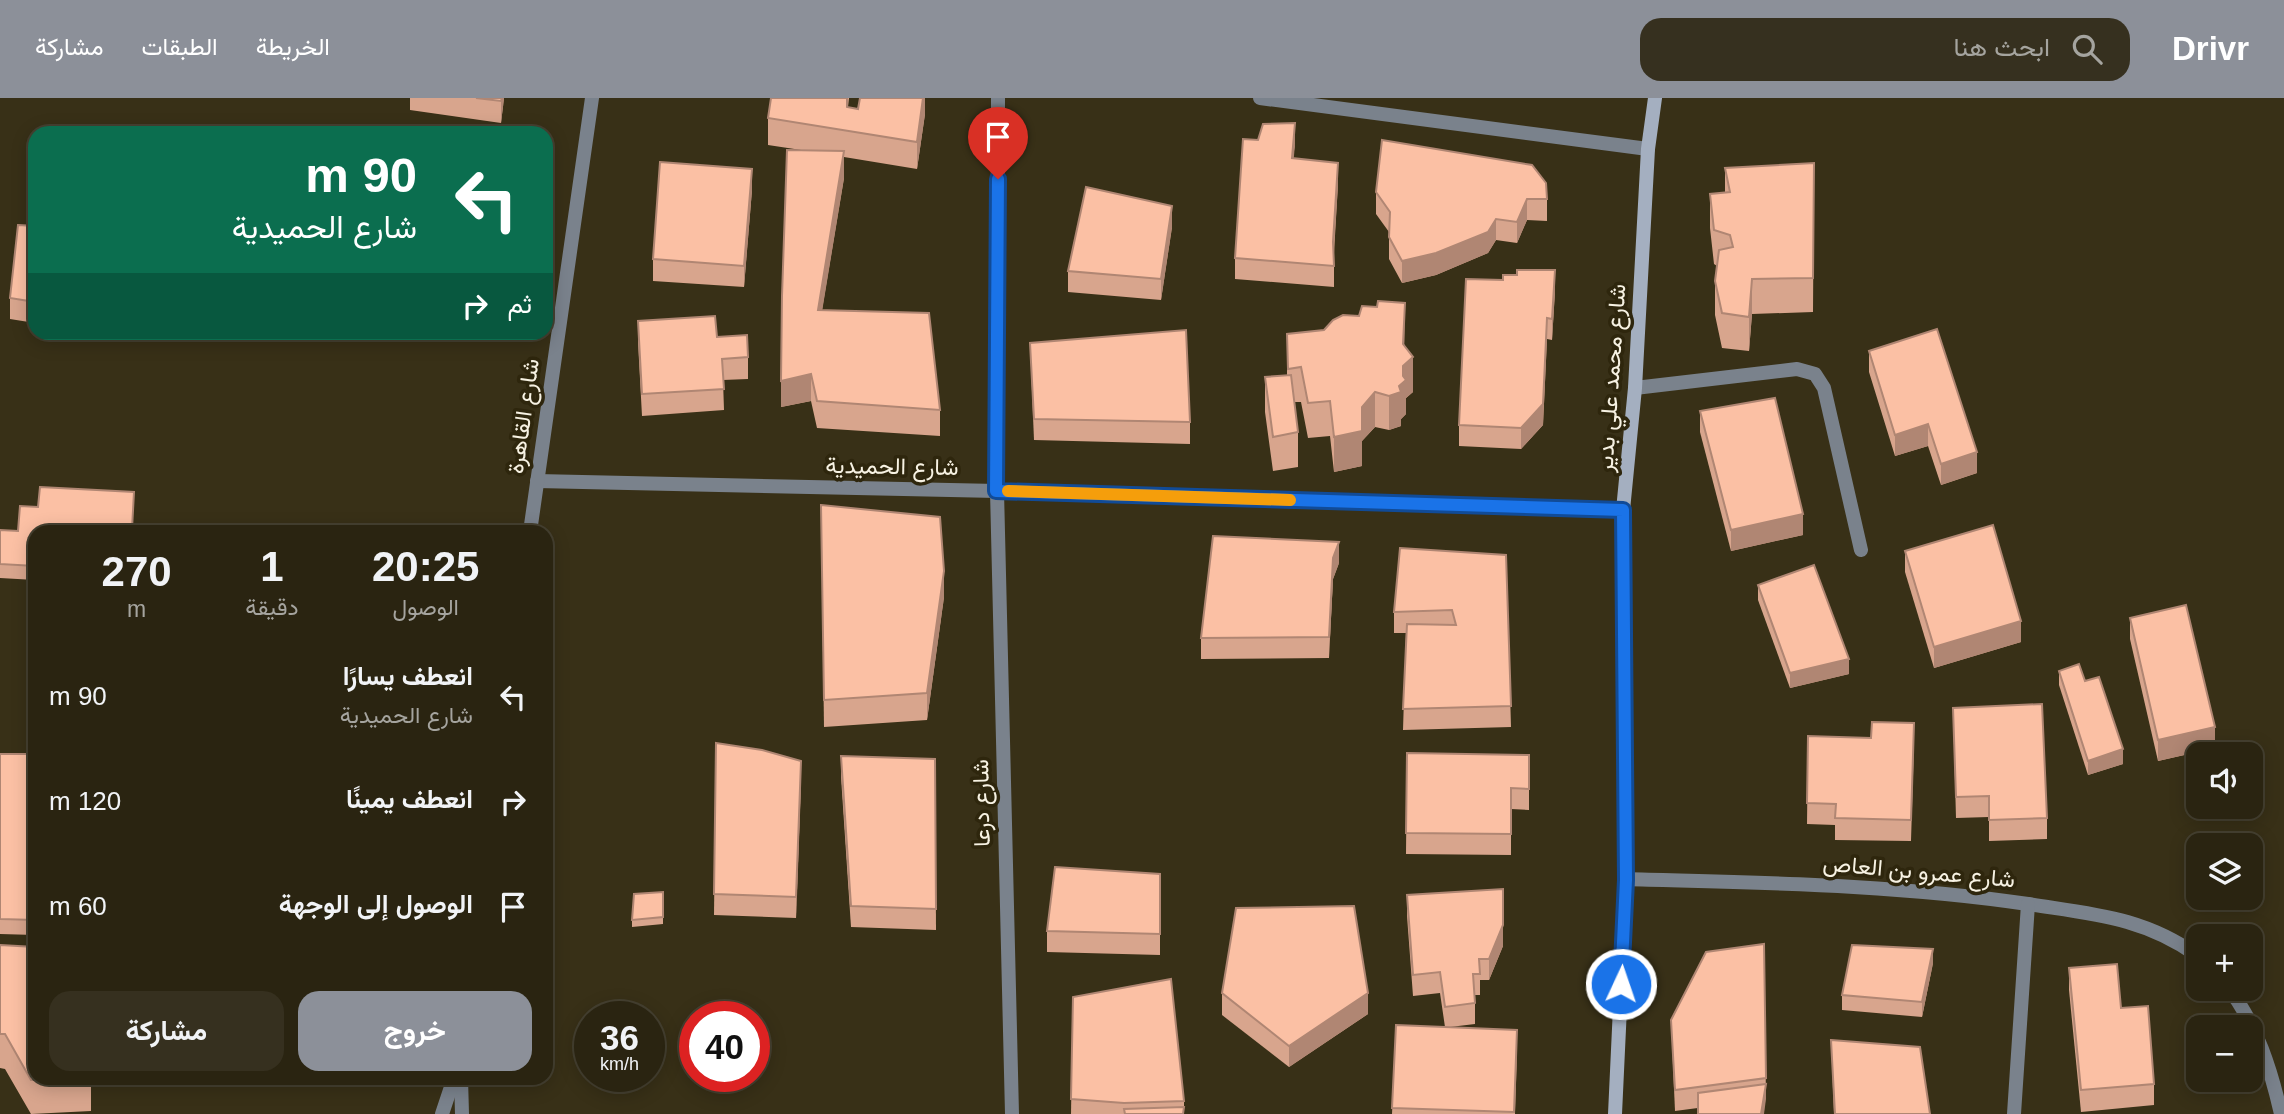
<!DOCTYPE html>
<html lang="ar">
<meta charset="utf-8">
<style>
:root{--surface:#2a2411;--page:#36301f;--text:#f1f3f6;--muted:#a5a49f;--line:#464131;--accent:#8c9099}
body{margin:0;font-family:Arial,Vazirmatn,sans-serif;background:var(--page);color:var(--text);direction:rtl;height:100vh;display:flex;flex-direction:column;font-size:26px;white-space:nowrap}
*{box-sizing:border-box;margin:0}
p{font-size:23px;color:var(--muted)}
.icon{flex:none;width:38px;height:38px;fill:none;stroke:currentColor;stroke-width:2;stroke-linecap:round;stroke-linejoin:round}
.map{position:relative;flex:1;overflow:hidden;direction:ltr}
.panel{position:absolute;left:28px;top:427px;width:525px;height:560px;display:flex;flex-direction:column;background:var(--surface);border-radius:21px;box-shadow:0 4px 18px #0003,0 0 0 2px var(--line);direction:rtl}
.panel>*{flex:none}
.banner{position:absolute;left:28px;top:28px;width:525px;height:214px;border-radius:21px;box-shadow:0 4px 18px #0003,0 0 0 2px var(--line);direction:rtl;background:#0b6e4f;color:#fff;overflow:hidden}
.controls{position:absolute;left:2186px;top:644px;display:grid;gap:14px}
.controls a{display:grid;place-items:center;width:77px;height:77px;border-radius:14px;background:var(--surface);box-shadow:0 4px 18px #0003,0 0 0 2px var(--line);font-size:35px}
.speed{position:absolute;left:574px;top:903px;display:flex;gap:14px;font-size:35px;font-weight:700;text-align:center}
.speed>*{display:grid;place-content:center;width:91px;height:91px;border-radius:50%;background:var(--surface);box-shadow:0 4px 18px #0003,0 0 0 2px var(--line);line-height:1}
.speed small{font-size:18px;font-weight:400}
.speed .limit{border:10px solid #d22;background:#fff;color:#111}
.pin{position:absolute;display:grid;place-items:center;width:60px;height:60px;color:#fff;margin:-72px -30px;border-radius:50% 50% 50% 0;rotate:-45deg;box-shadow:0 0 7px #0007}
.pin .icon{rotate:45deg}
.me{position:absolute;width:77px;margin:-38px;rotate:3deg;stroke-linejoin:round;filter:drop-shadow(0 0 5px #0008)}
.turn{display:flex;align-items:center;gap:24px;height:147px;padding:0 21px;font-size:32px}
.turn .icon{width:91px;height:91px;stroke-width:2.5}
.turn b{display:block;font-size:49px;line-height:60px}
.then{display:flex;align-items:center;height:66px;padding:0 21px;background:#0003;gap:14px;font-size:26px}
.eta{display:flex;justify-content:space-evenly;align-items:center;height:119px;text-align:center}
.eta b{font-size:42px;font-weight:700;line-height:49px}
.cta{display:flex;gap:14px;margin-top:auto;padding:14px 21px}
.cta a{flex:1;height:80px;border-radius:21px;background:var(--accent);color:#fff;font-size:28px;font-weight:700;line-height:80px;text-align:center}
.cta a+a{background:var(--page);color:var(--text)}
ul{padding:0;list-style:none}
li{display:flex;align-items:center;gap:21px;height:105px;padding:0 21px}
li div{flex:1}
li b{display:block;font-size:26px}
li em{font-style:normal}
header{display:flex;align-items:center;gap:42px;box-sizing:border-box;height:98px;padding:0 35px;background:var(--accent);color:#fff}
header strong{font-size:33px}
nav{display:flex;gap:38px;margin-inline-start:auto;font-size:24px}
.search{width:490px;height:63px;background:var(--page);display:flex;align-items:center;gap:18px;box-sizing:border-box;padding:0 24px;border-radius:21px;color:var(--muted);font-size:26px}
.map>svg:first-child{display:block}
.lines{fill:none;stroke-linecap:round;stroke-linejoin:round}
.street{stroke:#7a828c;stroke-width:14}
.secondary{stroke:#a4afc0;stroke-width:14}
.wall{fill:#d8a58d}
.shaded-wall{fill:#b08673}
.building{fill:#fbc0a4;stroke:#b08673;stroke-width:2}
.route-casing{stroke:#114b97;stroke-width:18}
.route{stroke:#1a73e8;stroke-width:12}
.slow{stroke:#f59e0b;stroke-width:12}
.labels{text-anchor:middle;stroke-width:7;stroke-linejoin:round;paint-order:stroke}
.street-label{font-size:23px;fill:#f7f2e3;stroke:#2e260d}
</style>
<header>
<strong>Drivr</strong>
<div class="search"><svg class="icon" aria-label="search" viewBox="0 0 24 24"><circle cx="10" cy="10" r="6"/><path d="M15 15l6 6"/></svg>ابحث هنا</div>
<nav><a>الخريطة</a><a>الطبقات</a><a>مشاركة</a></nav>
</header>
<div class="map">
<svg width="2284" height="1016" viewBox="0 0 2284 1016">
<rect width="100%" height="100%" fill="#383017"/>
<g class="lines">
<g class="street">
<path d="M 998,0 L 997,393 L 1012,1016"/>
<path d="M 1260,0 L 1648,51"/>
<path d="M 1635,290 L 1797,271 L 1815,276 L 1824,290 L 1861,452"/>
<path d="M 537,383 L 997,393 L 1623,412"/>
<path d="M 530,434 L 592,0"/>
<path d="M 1626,781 C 1761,785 1893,786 2028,806 C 2092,816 2144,819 2198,858"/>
<path d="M 2229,891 C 2257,927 2271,972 2281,1016"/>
<path d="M 461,980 L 462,1016"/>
<path d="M 442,1016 L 454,980"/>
<path d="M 2014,1016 L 2028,806"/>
</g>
<path class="secondary" d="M 1615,1016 L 1626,781 L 1623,412 L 1635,290 L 1648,51 L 1655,0"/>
</g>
<g class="wall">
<path d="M 410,0 L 504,0 L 501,25 L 410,12 Z"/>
<path d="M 771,0 L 849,0 L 848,9 L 858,11 L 925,0 L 925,16 L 917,71 L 844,59 L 844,80 L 822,212 L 940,312 L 940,338 L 817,330 L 811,303 L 781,309 L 801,52 L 768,47 L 768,20 Z"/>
<path d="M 1295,46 L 1293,60 L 1338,86 L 1334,155 L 1334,189 L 1235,181 L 1235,160 Z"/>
<path d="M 1814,65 L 1813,214 L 1752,216 L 1749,253 L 1722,250 L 1715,217 L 1715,183 L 1717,168 L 1714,166 L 1710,130 L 1710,96 L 1725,95 L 1725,70 Z"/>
<path d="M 752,92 L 744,189 L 653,183 L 653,161 Z"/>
<path d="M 1376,94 L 1547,101 L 1547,123 L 1527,122 L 1517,145 L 1496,142 L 1488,155 L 1436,177 L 1402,185 L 1389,161 L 1389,134 L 1376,116 Z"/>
<path d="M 35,128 L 35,225 L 10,221 L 10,200 Z"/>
<path d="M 1172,129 L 1161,202 L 1068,194 L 1068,173 Z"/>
<path d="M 1555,193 L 1552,242 L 1547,241 L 1543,327 L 1521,351 L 1459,348 L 1459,327 Z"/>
<path d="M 638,223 L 717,239 L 748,259 L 748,281 L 723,282 L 724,312 L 642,318 L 638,244 Z"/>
<path d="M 98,234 L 145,234 L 144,241 Z"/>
<path d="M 1287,236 L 1405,248 L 1413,294 L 1406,300 L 1406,316 L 1401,321 L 1401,328 L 1389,332 L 1375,329 L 1362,343 L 1362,368 L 1334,374 L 1330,338 L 1308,340 L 1301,304 L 1294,304 L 1298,334 L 1298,369 L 1273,373 L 1265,314 L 1265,279 L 1287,277 Z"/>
<path d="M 1030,245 L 1190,324 L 1190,346 L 1034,342 Z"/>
<path d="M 1869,253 L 1977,375 L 1941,387 L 1928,348 L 1895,358 L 1869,274 Z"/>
<path d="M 1700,313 L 1803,437 L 1731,453 L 1700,334 Z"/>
<path d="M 821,407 L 944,499 L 927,622 L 824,629 Z"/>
<path d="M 38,409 L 134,409 L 35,434 L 35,482 L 0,480 L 0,432 L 18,433 Z"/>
<path d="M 1905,453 L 2021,544 L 1934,570 L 1905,474 Z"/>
<path d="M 1506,457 L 1511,629 L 1403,632 L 1406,535 L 1394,535 L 1394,514 Z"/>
<path d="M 1339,465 L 1333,481 L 1329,560 L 1201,561 L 1201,540 Z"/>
<path d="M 1758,487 L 1849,576 L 1790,590 L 1758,502 Z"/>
<path d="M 2130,520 L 2215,650 L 2158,663 L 2130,541 Z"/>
<path d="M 2059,573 L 2123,666 L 2088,677 L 2059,587 Z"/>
<path d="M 1953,610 L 2047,720 L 2047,741 L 1989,743 L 1989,719 L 1956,720 Z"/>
<path d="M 1808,638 L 1914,646 L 1911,743 L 1835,742 L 1835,727 L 1807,726 Z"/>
<path d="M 716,645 L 801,684 L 796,820 L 714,817 Z"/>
<path d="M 1407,655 L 1529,657 L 1529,712 L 1511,711 L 1511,757 L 1406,756 Z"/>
<path d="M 0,656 L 35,656 L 35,837 L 0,836 Z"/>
<path d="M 841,658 L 935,661 L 936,832 L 851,829 L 841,679 Z"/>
<path d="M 1160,776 L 1160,857 L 1047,854 L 1047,833 Z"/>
<path d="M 663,794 L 663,826 L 632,829 L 632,822 Z"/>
<path d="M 1407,797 L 1503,848 L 1489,882 L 1480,882 L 1480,897 L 1475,897 L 1475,926 L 1450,929 L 1517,953 L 1515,1016 L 1392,1016 L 1396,927 L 1445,929 L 1440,895 L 1413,898 L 1407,818 Z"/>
<path d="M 1764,846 L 1766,1001 L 1675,1013 L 1671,922 Z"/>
<path d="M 0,847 L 35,980 L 122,980 L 91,985 L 91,1013 L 31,1016 L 5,971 L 0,970 Z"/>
<path d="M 1933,865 L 1922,919 L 1842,912 L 1842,897 Z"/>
<path d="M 2069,870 L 2154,986 L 2154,1007 L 2081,1014 L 2069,892 Z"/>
<path d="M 1222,895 L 1368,916 L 1289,969 L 1222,917 Z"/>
<path d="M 1073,899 L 1184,1003 L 1184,1016 L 1071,1016 Z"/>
<path d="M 1831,942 L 1930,1016 L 1834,1016 Z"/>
</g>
<g class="shaded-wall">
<path d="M 502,0 L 504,0 L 501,25 L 501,3 Z"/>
<path d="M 923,0 L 925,0 L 925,16 L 917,71 L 917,44 Z"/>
<path d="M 1295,25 L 1295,46 L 1292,81 L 1292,60 Z"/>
<path d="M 844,53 L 844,80 L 818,238 L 818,212 Z"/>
<path d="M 1338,65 L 1338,86 L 1333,165 L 1333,144 Z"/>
<path d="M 752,71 L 752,92 L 744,189 L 744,168 Z"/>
<path d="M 1527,101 L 1527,122 L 1517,145 L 1517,124 Z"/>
<path d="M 1172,108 L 1172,129 L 1161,202 L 1161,181 Z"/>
<path d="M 1496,121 L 1496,142 L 1488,155 L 1436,177 L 1402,185 L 1402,163 Z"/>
<path d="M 1555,172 L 1555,193 L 1552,242 L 1552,221 Z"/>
<path d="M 1752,181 L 1752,216 L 1749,253 L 1749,219 Z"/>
<path d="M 1405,205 L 1404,267 L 1413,259 L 1413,294 L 1406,300 L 1406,316 L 1401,321 L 1401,328 L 1389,332 L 1389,298 Z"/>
<path d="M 1547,220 L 1543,327 L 1521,351 L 1521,330 Z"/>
<path d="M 811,276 L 811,303 L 781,309 L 781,283 Z"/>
<path d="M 1375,294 L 1375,329 L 1362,343 L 1362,368 L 1334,374 L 1334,339 Z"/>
<path d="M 1928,326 L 1928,348 L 1895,358 L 1895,337 Z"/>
<path d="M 1977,354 L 1977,375 L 1941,387 L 1941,366 Z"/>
<path d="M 1803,416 L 1803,437 L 1731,453 L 1731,432 Z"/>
<path d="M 1339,444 L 1339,465 L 1333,481 L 1329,560 L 1333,460 Z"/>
<path d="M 944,473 L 944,499 L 927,622 L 927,595 Z"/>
<path d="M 2021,523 L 2021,544 L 1934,570 L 1934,549 Z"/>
<path d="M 1849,561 L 1849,576 L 1790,590 L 1790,575 Z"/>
<path d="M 2215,629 L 2215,650 L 2158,663 L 2158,642 Z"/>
<path d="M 2123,651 L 2123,666 L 2088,677 L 2088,663 Z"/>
<path d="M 801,663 L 801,684 L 796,820 L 796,799 Z"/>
<path d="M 1503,827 L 1503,848 L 1489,882 L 1489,861 Z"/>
<path d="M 1933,851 L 1933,865 L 1922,919 L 1922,904 Z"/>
<path d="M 1368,895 L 1368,916 L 1289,969 L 1289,948 Z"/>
<path d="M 1517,932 L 1517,953 L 1514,1016 Z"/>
<path d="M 1766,986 L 1766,1001 L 1764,1016 L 1761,1016 Z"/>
</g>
<g class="building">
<path d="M 476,0 L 502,0 L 501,3 Z"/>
<path d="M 771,0 L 847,0 L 847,9 L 858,11 L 860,0 L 923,0 L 917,44 L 768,20 Z"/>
<path d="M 1295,25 L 1292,60 L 1338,65 L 1333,144 L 1334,168 L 1235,160 L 1243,41 L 1258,42 L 1263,26 Z"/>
<path d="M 382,32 L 418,35 L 382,35 Z"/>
<path d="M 1382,42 L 1532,67 L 1546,85 L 1547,101 L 1527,101 L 1517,124 L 1496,121 L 1488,134 L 1436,155 L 1402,163 L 1389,139 L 1390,114 L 1376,94 Z"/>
<path d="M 787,52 L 844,53 L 818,212 L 929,215 L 940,312 L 817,303 L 811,276 L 781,283 L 782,198 Z"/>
<path d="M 660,64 L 752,71 L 744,168 L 653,161 Z"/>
<path d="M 1814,65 L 1813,180 L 1752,181 L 1749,219 L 1722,215 L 1715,183 L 1719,152 L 1733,149 L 1730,137 L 1714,132 L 1710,96 L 1730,94 L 1725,70 Z"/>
<path d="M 1086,89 L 1172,108 L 1161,181 L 1068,173 Z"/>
<path d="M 18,127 L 35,128 L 35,204 L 10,200 Z"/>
<path d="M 1517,172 L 1555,172 L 1552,221 L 1547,220 L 1543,306 L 1521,330 L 1459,327 L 1466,181 L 1503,182 L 1503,177 L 1517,177 Z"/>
<path d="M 1378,203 L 1405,205 L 1403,246 L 1413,259 L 1403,268 L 1403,278 L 1406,282 L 1399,288 L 1401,294 L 1389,298 L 1375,294 L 1362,309 L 1362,333 L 1334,339 L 1330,303 L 1308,305 L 1301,269 L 1288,271 L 1287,236 L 1324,232 L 1333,222 L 1343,217 L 1359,218 L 1362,208 L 1377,209 Z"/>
<path d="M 715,218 L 717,239 L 747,237 L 748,259 L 722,261 L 724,291 L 642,296 L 638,223 Z"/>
<path d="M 1937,231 L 1977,354 L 1941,366 L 1928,326 L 1895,337 L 1869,253 Z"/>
<path d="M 1186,232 L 1190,324 L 1034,321 L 1030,245 Z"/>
<path d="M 1291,277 L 1298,334 L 1273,339 L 1265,279 Z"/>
<path d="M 1775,300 L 1803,416 L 1731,432 L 1700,313 Z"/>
<path d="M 40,389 L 134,394 L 132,431 L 170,433 L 170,434 L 35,434 L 35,468 L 0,466 L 0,432 L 18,433 L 20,408 L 38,409 Z"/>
<path d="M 821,407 L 940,419 L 944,473 L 927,595 L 824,602 Z"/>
<path d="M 1993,427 L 2021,523 L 1934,549 L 1905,453 Z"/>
<path d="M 1213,438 L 1339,444 L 1333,460 L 1329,539 L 1201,540 Z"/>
<path d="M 1400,450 L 1506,457 L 1511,608 L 1403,611 L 1407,526 L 1456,527 L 1452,512 L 1394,514 Z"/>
<path d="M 1814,467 L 1849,561 L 1790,575 L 1758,487 Z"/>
<path d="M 2186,507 L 2215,629 L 2158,642 L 2130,520 Z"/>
<path d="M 2079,566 L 2085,583 L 2099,579 L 2123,651 L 2088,663 L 2059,573 Z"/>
<path d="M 2042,606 L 2047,720 L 1989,722 L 1989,698 L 1956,699 L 1953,610 Z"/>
<path d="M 1872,624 L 1914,625 L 1911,722 L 1835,720 L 1836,706 L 1807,705 L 1808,638 L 1871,640 Z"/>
<path d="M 716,645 L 762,652 L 801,663 L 796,799 L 714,796 Z"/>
<path d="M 1407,655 L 1529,657 L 1529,691 L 1511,690 L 1511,736 L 1406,735 Z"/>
<path d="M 0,656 L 35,656 L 35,822 L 0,821 Z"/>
<path d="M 841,658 L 935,661 L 936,811 L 851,808 Z"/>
<path d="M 1055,769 L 1160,776 L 1160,836 L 1047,833 Z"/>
<path d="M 1503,791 L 1503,827 L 1489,861 L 1479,861 L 1480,876 L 1473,876 L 1475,905 L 1445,909 L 1440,874 L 1413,877 L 1407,797 Z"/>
<path d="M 663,794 L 663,819 L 632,822 L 634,796 Z"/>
<path d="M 1354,808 L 1368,895 L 1289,948 L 1222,895 L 1236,810 Z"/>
<path d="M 1764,846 L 1766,980 L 1675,992 L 1671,922 L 1706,854 Z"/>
<path d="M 0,847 L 35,849 L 35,980 L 65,980 L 31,982 L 5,936 L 0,936 Z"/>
<path d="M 1852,847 L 1933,851 L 1922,904 L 1842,897 Z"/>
<path d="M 2117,866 L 2121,910 L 2148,908 L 2154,986 L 2081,992 L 2069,870 Z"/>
<path d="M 1171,881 L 1184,1003 L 1124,1005 L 1071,1001 L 1073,899 Z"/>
<path d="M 1396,927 L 1517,932 L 1514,1014 L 1392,1010 Z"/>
<path d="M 1831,942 L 1920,949 L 1930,1016 L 1835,1016 Z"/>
<path d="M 1766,986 L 1761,1016 L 1698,1016 L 1698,995 Z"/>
<path d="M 1184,1009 L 1183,1016 L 1125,1016 L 1124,1011 Z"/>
</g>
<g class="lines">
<defs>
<path id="route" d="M 998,81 L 996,393 L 1623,412 L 1626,782 L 1621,886"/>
</defs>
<use href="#route" class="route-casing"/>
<use href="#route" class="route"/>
<path class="slow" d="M 1008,393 L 1290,402"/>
</g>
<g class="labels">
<g class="street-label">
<text transform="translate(1611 280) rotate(-86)" y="8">شارع محمد علي بدير</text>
<text transform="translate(523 318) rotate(-82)" y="8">شارع القاهرة</text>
<text transform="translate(892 368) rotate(1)" y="8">شارع الحميدية</text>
<text transform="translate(981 705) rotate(-91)" y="8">شارع درعا</text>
<text transform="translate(1919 773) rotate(5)" y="8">شارع عمرو بن العاص</text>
</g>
</g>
</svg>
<div class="controls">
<a><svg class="icon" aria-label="sound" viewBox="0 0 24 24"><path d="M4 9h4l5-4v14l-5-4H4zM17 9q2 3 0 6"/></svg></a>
<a><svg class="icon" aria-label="layers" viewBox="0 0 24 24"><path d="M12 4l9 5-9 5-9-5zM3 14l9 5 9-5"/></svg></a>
<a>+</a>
<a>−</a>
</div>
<div class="speed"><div>36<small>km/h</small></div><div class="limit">40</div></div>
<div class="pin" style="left:998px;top:81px;background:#d93025"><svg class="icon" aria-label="arrive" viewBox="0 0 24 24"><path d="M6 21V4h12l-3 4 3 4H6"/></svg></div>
<svg class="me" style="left:1621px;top:886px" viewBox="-20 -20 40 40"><circle r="17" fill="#1a73e8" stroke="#fff" stroke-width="3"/><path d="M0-11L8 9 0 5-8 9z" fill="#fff"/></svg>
<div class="banner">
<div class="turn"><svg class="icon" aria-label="left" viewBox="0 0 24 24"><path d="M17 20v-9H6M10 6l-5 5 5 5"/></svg><div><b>90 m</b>شارع الحميدية</div></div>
<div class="then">ثم<svg class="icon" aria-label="right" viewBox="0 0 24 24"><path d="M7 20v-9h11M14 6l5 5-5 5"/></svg></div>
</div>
<section class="panel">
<div class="eta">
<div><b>20:25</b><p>الوصول</p></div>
<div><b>1</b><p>دقيقة</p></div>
<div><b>270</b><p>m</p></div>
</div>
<ul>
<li><svg class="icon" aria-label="left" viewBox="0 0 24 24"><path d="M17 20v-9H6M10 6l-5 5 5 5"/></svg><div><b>انعطف يسارًا</b><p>شارع الحميدية</p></div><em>90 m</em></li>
<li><svg class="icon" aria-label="right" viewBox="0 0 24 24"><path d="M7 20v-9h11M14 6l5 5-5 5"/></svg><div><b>انعطف يمينًا</b></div><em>120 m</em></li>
<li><svg class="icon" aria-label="arrive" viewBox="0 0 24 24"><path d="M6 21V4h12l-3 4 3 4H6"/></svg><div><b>الوصول إلى الوجهة</b></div><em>60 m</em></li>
</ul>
<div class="cta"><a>خروج</a><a>مشاركة</a></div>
</section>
</div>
